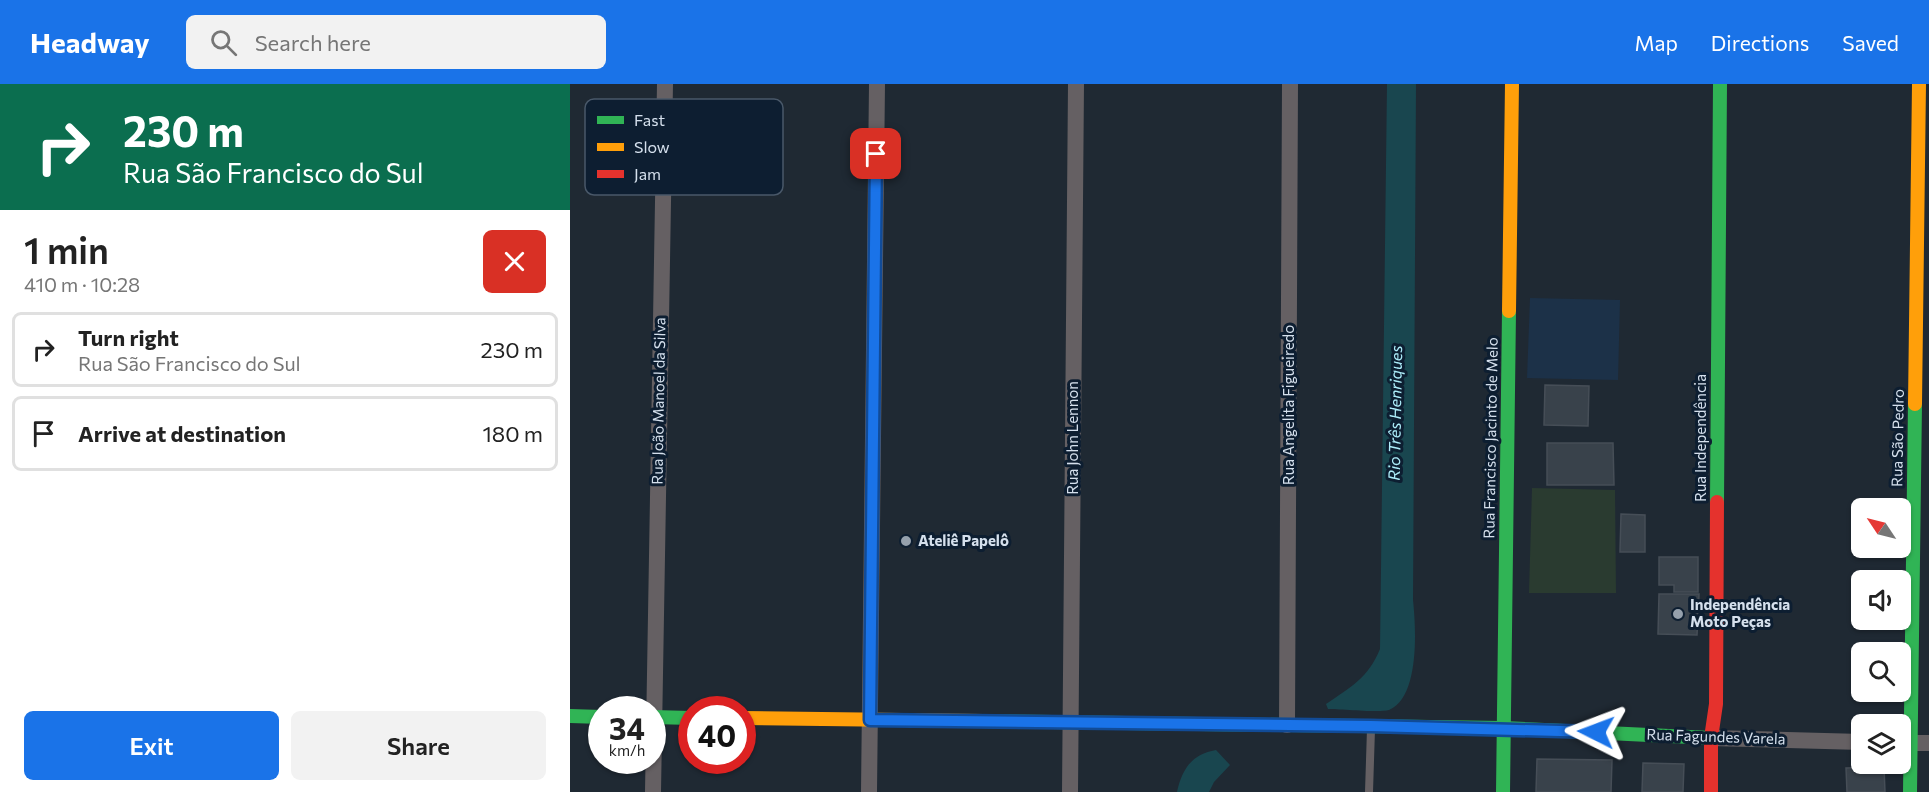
<!DOCTYPE html>
<meta charset="utf-8">
<style>
:root{--surface:#fff;--page:#f2f2f2;--text:#222;--muted:#767676;--line:#e0e0e0;--accent:#1a73e8}
body{margin:0;font-family:Commissioner,sans-serif;background:var(--page);color:var(--text);height:100vh;display:flex;flex-direction:column;font-size:22px;white-space:nowrap}
*{box-sizing:border-box;margin:0}
p{font-size:20px;color:var(--muted)}
.icon{flex:none;width:33px;height:33px;fill:none;stroke:currentColor;stroke-width:2;stroke-linecap:round;stroke-linejoin:round}
.map{position:relative;flex:1;overflow:hidden}
.side{display:flex;flex-direction:column;background:var(--surface);width:570px}
.side>*{flex:none}
.banner{background:#0b6e4f;color:#fff;overflow:hidden}
.needle{width:39px;rotate:305deg}
.tools{position:absolute;left:1281px;top:414px;display:grid;gap:12px}
.tools a{display:grid;place-items:center;width:60px;height:60px;border-radius:9px;background:var(--surface);box-shadow:0 2px 4px #0004;font-size:30px}
.speed{position:absolute;left:18px;top:612px;display:flex;gap:12px;font-size:30px;font-weight:700;text-align:center}
.speed>*{display:grid;place-content:center;width:78px;height:78px;border-radius:50%;background:var(--surface);box-shadow:0 2px 4px #0004;line-height:1}
.speed small{font-size:15px;font-weight:400}
.speed .limit{border:9px solid #d22;background:#fff;color:#111}
.pin{position:absolute;display:grid;place-items:center;width:51px;height:51px;color:#fff;margin:-26px;border-radius:12px;box-shadow:0 3px 9px #0006}
.me{position:absolute;width:66px;margin:-33px;rotate:273deg;stroke-linejoin:round;filter:drop-shadow(0 0 4px #0008)}
.turn{display:flex;align-items:center;gap:21px;height:126px;padding:0 24px;font-size:27px}
.turn .icon{width:78px;height:78px;stroke-width:2.5}
.turn b{display:block;font-size:42px;line-height:51px}
.round{display:grid;place-items:center;flex:none;width:63px;height:63px;border-radius:9px;background:var(--page)}
.headline{display:flex;align-items:center;justify-content:space-between;height:102px;padding:0 24px}
h1{font-size:36px;font-weight:600;line-height:45px}
.button{display:flex;gap:12px;margin-top:auto;padding:12px 24px}
.button a{flex:1;height:69px;border-radius:9px;background:var(--accent);color:#fff;font-size:24px;font-weight:600;line-height:69px;text-align:center}
.button a+a{background:var(--page);color:var(--text)}
ul{padding:0;list-style:none}
li{display:flex;align-items:center;gap:18px;height:75px;margin:0 12px 9px;padding:0 12px;border:3px solid var(--line);border-radius:9px}
li div{flex:1}
li b{display:block;font-size:22px}
li em{font-style:normal}
header{display:flex;align-items:center;gap:36px;box-sizing:border-box;height:84px;padding:0 30px;background:var(--accent);color:#fff}
header strong{font-size:28px}
nav{display:flex;gap:33px;margin-inline-start:auto;font-size:21px}
.search{width:420px;height:54px;background:var(--page);display:flex;align-items:center;gap:15px;box-sizing:border-box;padding:0 21px;border-radius:9px;color:var(--muted);font-size:22px}
main{display:flex;flex:1;min-height:0}
.map>svg:first-child{display:block}
.built{fill:#1c3148}
.green{fill:#2a3b30}
.water{fill:#19464f}
.building{fill:#39424b;stroke:#464e57;stroke-width:1.5}
.lines{fill:none;stroke-linecap:round;stroke-linejoin:round}
.lane{stroke:#656063;stroke-width:8}
.street{stroke:#656063;stroke-width:16}
.fast{stroke:#30b455;stroke-width:14}
.slow{stroke:#ff9f0a;stroke-width:14}
.jam{stroke:#e5322d;stroke-width:14}
.route-casing{stroke:#114b97;stroke-width:15}
.route{stroke:#1a73e8;stroke-width:10}
.poi-dot{fill:#95a0ac;stroke:#0d1e31;stroke-width:2}
.labels{text-anchor:middle;stroke-width:6;stroke-linejoin:round;paint-order:stroke}
.street-label{font-size:15px;fill:#d5e0ed;stroke:#0d1e31}
.poi-label{font-size:15px;font-weight:bold;fill:#d5e0ed;stroke:#0d1e31;text-anchor:start}
.water-label{font-size:16px;font-style:italic;fill:#adedfa;stroke:#0d1e31}
.key{fill:#0d1e31;stroke:#495869;stroke-width:1.5}
.key-label{font-size:16px;fill:#d5e0ed}
</style>
<header>
<strong>Headway</strong>
<div class="search"><svg class="icon" aria-label="search" viewBox="0 0 24 24"><circle cx="10" cy="10" r="6"/><path d="M15 15l6 6"/></svg>Search here</div>
<nav><a>Map</a><a>Directions</a><a>Saved</a></nav>
</header>
<main>
<section class="side">
<div class="banner">
<div class="turn"><svg class="icon" aria-label="right" viewBox="0 0 24 24"><path d="M7 20v-9h11M14 6l5 5-5 5"/></svg><div><b>230 m</b>Rua São Francisco do Sul</div></div>
</div>
<div class="headline"><div><h1>1 min</h1><p>410 m · 10:28</p></div><a class="round" style="background:#d93025;color:#fff"><svg class="icon" aria-label="close" viewBox="0 0 24 24"><path d="M6 6l12 12M18 6L6 18"/></svg></a></div>
<ul>
<li><svg class="icon" aria-label="right" viewBox="0 0 24 24"><path d="M7 20v-9h11M14 6l5 5-5 5"/></svg><div><b>Turn right</b><p>Rua São Francisco do Sul</p></div><em>230 m</em></li>
<li><svg class="icon" aria-label="arrive" viewBox="0 0 24 24"><path d="M6 21V4h12l-3 4 3 4H6"/></svg><div><b>Arrive at destination</b></div><em>180 m</em></li>
</ul>
<div class="button"><a>Exit</a><a>Share</a></div>
</section>
<div class="map">
<svg width="1359" height="708" viewBox="0 0 1359 708">
<rect width="100%" height="100%" fill="#1f2933"/>
<path class="built" d="M 960,214 L 1050,216 L 1048,296 L 957,294 Z"/>
<path class="green" d="M 962,404 L 1045,406 L 1046,509 L 959,509 Z"/>
<g class="water">
<path d="M 817,0 L 846,0 L 843,516 C 846,544 850,613 819,626 C 810,629 770,625 758,625 L 756,620 C 781,603 798,594 810,565 Z"/>
<path d="M 646,666 L 660,681 L 644,698 L 639,708 L 607,708 C 612,685 622,670 646,666 Z"/>
</g>
<g class="building">
<path d="M 975,301 L 1019,302 L 1018,342 L 974,341 Z"/>
<path d="M 977,359 L 1043,359 L 1044,401 L 977,401 Z"/>
<path d="M 1051,430 L 1075,431 L 1075,468 L 1050,468 Z"/>
<path d="M 1089,473 L 1128,473 L 1128,508 L 1104,508 L 1104,501 L 1089,501 Z"/>
<path d="M 1089,510 L 1129,510 L 1127,551 L 1088,550 Z"/>
<path d="M 967,675 L 1042,676 L 1041,708 L 966,708 Z"/>
<path d="M 1073,679 L 1114,680 L 1113,708 L 1072,708 Z"/>
<path d="M 1314,683 L 1315,708 L 1277,708 L 1276,684 Z"/>
</g>
<g class="lines">
<path class="lane" d="M 799,708 L 801,645"/>
<g class="street">
<path d="M 717,641 L 720,0"/>
<path d="M 1141,654 L 1292,658"/>
<path d="M 1330,659 L 1359,659"/>
<path d="M 83,708 L 95,0"/>
<path d="M 299,708 L 307,0"/>
<path d="M 500,708 L 506,0"/>
</g>
<g class="fast">
<path d="M 1147,418 L 1150,0"/>
<path d="M 0,632 L 32,633"/>
<path d="M 82,633 L 122,634"/>
<path d="M 413,637 L 933,644 L 1141,654"/>
<path d="M 933,708 L 939,227"/>
<path d="M 1340,708 L 1345,320"/>
</g>
<g class="slow">
<path d="M 939,227 L 942,0"/>
<path d="M 1345,320 L 1349,0"/>
<path d="M 172,634 L 413,637"/>
</g>
<path class="jam" d="M 1141,708 L 1141,654 L 1146,620 L 1147,418"/>
</g>
<g class="lines">
<defs>
<path id="route" d="M 306,70 L 300,636 L 801,642 L 1026,648"/>
</defs>
<use href="#route" class="route-casing"/>
<use href="#route" class="route"/>
</g>
<g class="poi-dot">
<circle cx="336" cy="457" r="6"/>
<circle cx="1108" cy="530" r="6"/>
</g>
<g class="labels">
<g class="street-label">
<text transform="translate(89 317) rotate(-89)" y="5">Rua João Manoel da Silva</text>
<text transform="translate(719 321) rotate(-90)" y="5">Rua Angelita Figueiredo</text>
<text transform="translate(503 354) rotate(-90)" y="5">Rua John Lennon</text>
<text transform="translate(921 354) rotate(-89)" y="5">Rua Francisco Jacinto de Melo</text>
<text transform="translate(1131 354) rotate(-90)" y="5">Rua Independência</text>
<text transform="translate(1328 354) rotate(-89)" y="5">Rua São Pedro</text>
<text transform="translate(1146 653) rotate(2)" y="5">Rua Fagundes Varela</text>
</g>
<g class="poi-label">
<text x="348" y="462">Ateliê Papelô</text>
<text x="1120" y="526">Independência<tspan x="1120" dy="17">Moto Peças</tspan></text>
</g>
<g class="water-label">
<text transform="translate(825 329) rotate(-89)" y="6">Rio Três Henriques</text>
</g>
</g>
<rect x="15" y="15" width="198" height="96" rx="9" class="key"/>
<rect x="27" y="32" width="27" height="8" fill="#30b455"/>
<rect x="27" y="59" width="27" height="8" fill="#ff9f0a"/>
<rect x="27" y="86" width="27" height="8" fill="#e5322d"/>
<g class="key-label">
<text x="64" y="42">Fast</text>
<text x="64" y="69">Slow</text>
<text x="64" y="96">Jam</text>
</g>
</svg>
<div class="tools">
<a><svg class="needle" viewBox="-14 -14 28 28"><path d="M0-13l5 13h-10z" fill="#e53935"/><path d="M0 13l5-13h-10z" fill="#767676"/></svg></a>
<a><svg class="icon" aria-label="sound" viewBox="0 0 24 24"><path d="M4 9h4l5-4v14l-5-4H4zM17 9q2 3 0 6"/></svg></a>
<a><svg class="icon" aria-label="search" viewBox="0 0 24 24"><circle cx="10" cy="10" r="6"/><path d="M15 15l6 6"/></svg></a>
<a><svg class="icon" aria-label="layers" viewBox="0 0 24 24"><path d="M12 4l9 5-9 5-9-5zM3 14l9 5 9-5"/></svg></a>
</div>
<div class="speed"><div>34<small>km/h</small></div><div class="limit">40</div></div>
<div class="pin" style="left:306px;top:70px;background:#d93025"><svg class="icon" aria-label="arrive" viewBox="0 0 24 24"><path d="M6 21V4h12l-3 4 3 4H6"/></svg></div>
<svg class="me" style="left:1026px;top:648px" viewBox="-20 -20 40 40"><path d="M0-17L14 15 0 8-14 15z" fill="#1a73e8" stroke="#fff" stroke-width="4"/></svg>
</div>
</main>
